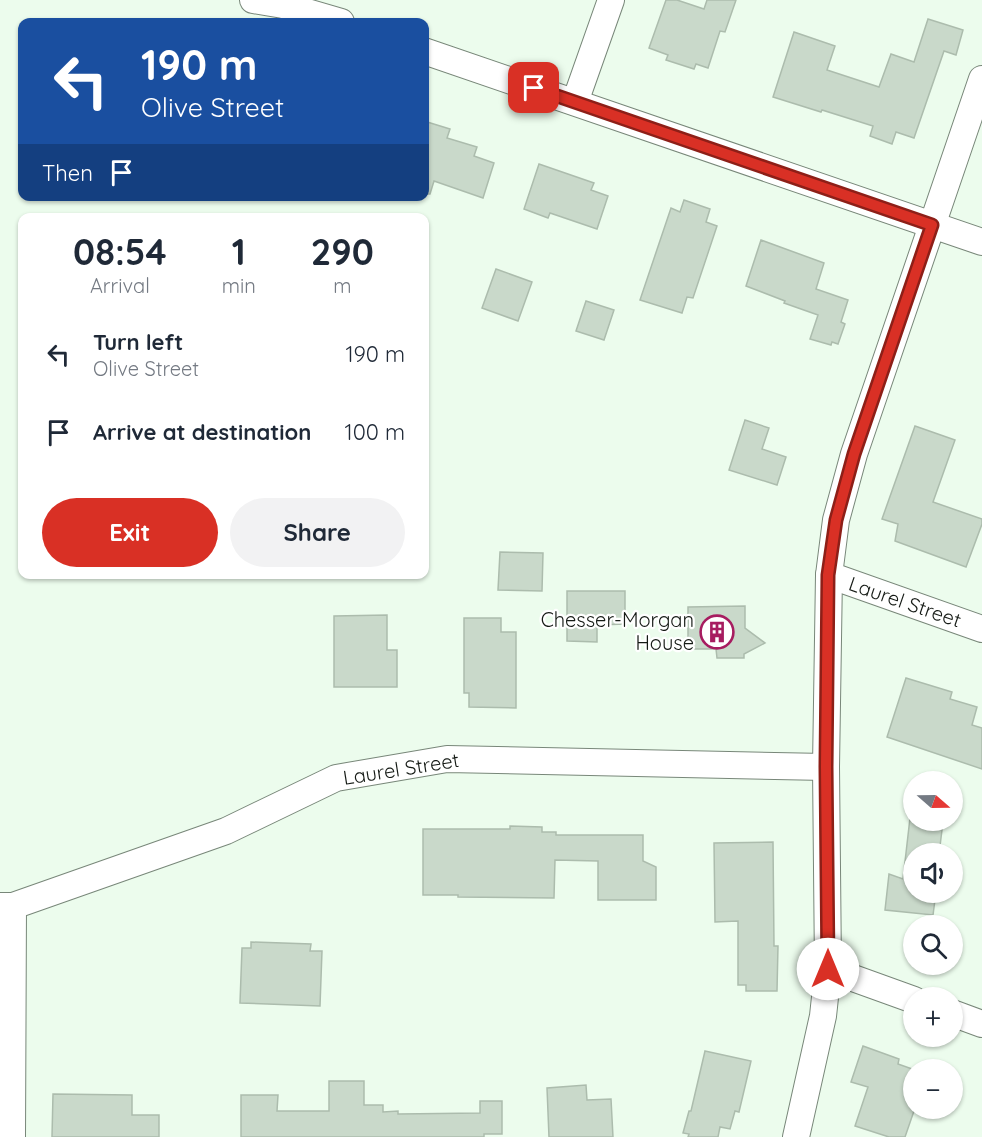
<!DOCTYPE html>
<meta charset="utf-8">
<style>
:root{--surface:#fff;--page:#f2f2f3;--text:#1f2937;--muted:#747a83;--accent:#d93025}
body{margin:0;font-family:Quicksand,sans-serif;background:var(--page);color:var(--text);height:100vh;display:flex;flex-direction:column;font-size:22px;white-space:nowrap}
*{box-sizing:border-box;margin:0}
p{font-size:20px;color:var(--muted)}
.icon{flex:none;width:33px;height:33px;fill:none;stroke:currentColor;stroke-width:2;stroke-linecap:round;stroke-linejoin:round}
.map{position:relative;flex:1;overflow:hidden}
.side{position:absolute;left:18px;top:213px;width:411px;height:366px;display:flex;flex-direction:column;background:var(--surface);border-radius:12px;box-shadow:0 2px 4px #0004}
.side>*{flex:none}
.top-card{position:absolute;left:18px;top:18px;width:411px;height:183px;border-radius:12px;box-shadow:0 2px 4px #0004;background:#1a4fa0;color:#fff;overflow:hidden}
.needle{width:39px;rotate:110deg}
.tools{position:absolute;left:903px;top:771px;display:grid;gap:12px}
.tools a{display:grid;place-items:center;width:60px;height:60px;border-radius:50%;background:var(--surface);box-shadow:0 2px 4px #0004;font-size:30px}
.pin{position:absolute;display:grid;place-items:center;width:51px;height:51px;color:#fff;margin:-26px;border-radius:12px;box-shadow:0 3px 9px #0006}
.me{position:absolute;width:66px;margin:-33px;rotate:0deg;stroke-linejoin:round;filter:drop-shadow(0 0 4px #0008)}
.turn{display:flex;align-items:center;gap:21px;height:126px;padding:0 24px;font-size:27px}
.turn .icon{width:78px;height:78px;stroke-width:2.5}
.turn b{display:block;font-size:42px;line-height:51px}
.then{display:flex;align-items:center;height:57px;padding:0 24px;background:#0003;gap:12px;font-size:22px}
.eta{display:flex;justify-content:space-evenly;align-items:center;height:102px;text-align:center}
.eta b{font-size:36px;font-weight:700;line-height:42px}
.primary-button{display:flex;gap:12px;margin-top:auto;padding:12px 24px}
.primary-button a{flex:1;height:69px;border-radius:36px;background:var(--accent);color:#fff;font-size:24px;font-weight:700;line-height:69px;text-align:center}
.primary-button a+a{background:var(--page);color:var(--text)}
ul{padding:0;list-style:none}
li{display:flex;align-items:center;gap:18px;height:78px;padding:0 24px}
li div{flex:1}
li b{display:block;font-size:22px}
li em{font-style:normal}
.map>svg:first-child{display:block}
.building{fill:#c9d9ca;stroke:#acbcad;stroke-width:1.5}
.lines{fill:none;stroke-linecap:round;stroke-linejoin:round}
.street-casing{stroke:#788779;stroke-width:28}
.street{stroke:#fff;stroke-width:26}
.route-casing{stroke:#8d1f18;stroke-width:15}
.route{stroke:#d93025;stroke-width:10}
.labels{text-anchor:middle;stroke-width:4.5;stroke-linejoin:round;paint-order:stroke}
.street-label{font-size:20px;fill:#151a15;stroke:#fff}
.poi-label{font-size:20px;fill:#151a15;stroke:#fff;text-anchor:end}
</style>
<div class="map">
<svg width="982" height="1137" viewBox="0 0 982 1137">
<rect width="100%" height="100%" fill="#ecfced"/>
<g class="building">
<path d="M 666,0 L 677,0 L 704,9 L 707,0 L 736,0 L 725,32 L 720,31 L 708,68 L 696,64 L 694,69 L 666,60 L 668,55 L 649,48 Z"/>
<path d="M 928,19 L 963,30 L 956,55 L 944,51 L 914,138 L 896,132 L 892,144 L 870,136 L 873,126 L 822,110 L 821,112 L 773,97 L 794,32 L 835,46 L 827,70 L 879,87 L 891,54 L 914,62 Z"/>
<path d="M 424,121 L 450,129 L 447,138 L 477,147 L 474,156 L 494,163 L 483,198 L 434,181 L 430,194 L 424,194 Z"/>
<path d="M 539,164 L 594,183 L 591,190 L 608,196 L 597,229 L 550,213 L 548,218 L 524,209 Z"/>
<path d="M 684,200 L 710,209 L 706,222 L 717,226 L 693,298 L 687,297 L 682,313 L 640,300 L 671,208 L 680,212 Z"/>
<path d="M 761,240 L 824,263 L 816,289 L 848,300 L 841,322 L 845,324 L 838,344 L 832,342 L 831,345 L 810,339 L 818,315 L 784,303 L 785,301 L 746,286 Z"/>
<path d="M 496,269 L 532,282 L 518,321 L 482,308 Z"/>
<path d="M 586,301 L 614,310 L 604,340 L 576,331 Z"/>
<path d="M 745,420 L 769,428 L 762,449 L 786,457 L 777,485 L 729,470 Z"/>
<path d="M 915,426 L 955,440 L 933,502 L 982,519 L 982,524 L 966,567 L 895,541 L 898,524 L 882,519 Z"/>
<path d="M 500,552 L 543,553 L 542,591 L 498,590 Z"/>
<path d="M 567,591 L 625,591 L 625,624 L 597,625 L 597,642 L 567,641 Z"/>
<path d="M 745,606 L 745,628 L 765,643 L 744,654 L 744,658 L 717,658 L 716,649 L 688,649 L 688,607 Z"/>
<path d="M 387,615 L 387,650 L 397,650 L 397,687 L 334,687 L 334,616 Z"/>
<path d="M 464,618 L 501,618 L 501,632 L 516,632 L 516,708 L 469,707 L 469,693 L 464,693 Z"/>
<path d="M 906,678 L 952,692 L 950,699 L 977,707 L 972,725 L 982,728 L 982,769 L 887,737 Z"/>
<path d="M 910,818 L 914,819 L 914,820 L 943,822 L 939,854 L 914,854 L 914,892 L 936,892 L 933,915 L 885,910 L 889,874 L 903,879 Z"/>
<path d="M 510,826 L 542,827 L 542,832 L 556,832 L 556,835 L 643,835 L 643,861 L 656,867 L 656,900 L 598,900 L 598,861 L 555,860 L 554,898 L 458,897 L 458,895 L 423,895 L 423,829 L 510,829 Z"/>
<path d="M 773,842 L 774,946 L 778,946 L 777,991 L 746,991 L 746,985 L 738,985 L 738,921 L 715,922 L 714,843 Z"/>
<path d="M 251,942 L 311,944 L 310,951 L 322,951 L 320,1006 L 240,1003 L 242,948 L 251,948 Z"/>
<path d="M 863,1046 L 899,1059 L 898,1064 L 915,1070 L 914,1070 L 914,1108 L 915,1108 L 905,1137 L 889,1137 L 855,1126 L 868,1087 L 851,1082 Z"/>
<path d="M 705,1051 L 751,1061 L 739,1112 L 735,1111 L 730,1129 L 720,1127 L 718,1137 L 688,1137 L 689,1134 L 683,1133 L 689,1111 L 691,1111 Z"/>
<path d="M 329,1081 L 364,1081 L 364,1105 L 383,1105 L 383,1112 L 398,1111 L 398,1114 L 480,1113 L 480,1101 L 502,1101 L 502,1134 L 484,1134 L 484,1137 L 241,1137 L 241,1095 L 278,1095 L 277,1111 L 329,1111 Z"/>
<path d="M 586,1085 L 587,1100 L 611,1099 L 613,1137 L 549,1137 L 547,1088 Z"/>
<path d="M 53,1094 L 132,1095 L 132,1115 L 159,1115 L 159,1137 L 52,1137 Z"/>
</g>
<g class="lines">
<defs>
<g id="street">
<path d="M 253,0 L 283,5 L 341,22"/>
<path d="M 424,51 L 982,242"/>
<path d="M 575,102 L 611,0"/>
<path d="M 829,575 L 982,629"/>
<path d="M 0,906 L 13,906 L 226,831 L 336,778 L 447,759 L 826,767"/>
<path d="M 828,969 L 914,1000"/>
<path d="M 952,1013 L 982,1024"/>
<path d="M 12,1137 L 13,906"/>
<path d="M 796,1137 L 823,1016 L 828,969 L 826,767 L 829,575 L 836,520 L 854,454 L 982,79"/>
</g>
</defs>
<use href="#street" class="street-casing"/>
<use href="#street" class="street"/>
</g>
<g class="lines">
<defs>
<path id="route" d="M 534,88 L 932,225 L 854,454 L 836,520 L 828,575 L 826,767 L 828,969"/>
</defs>
<use href="#route" class="route-casing"/>
<use href="#route" class="route"/>
</g>
<defs>
<symbol id="building-ring" viewBox="-11 -11 22 22"><circle r="9.5" fill="#fff" stroke="#a71c60" stroke-width="1.5"/><path d="M-4-6H4V6H1V3H-1V6H-4ZM-2.5-4.3h1.7v1.8h-1.7ZM.8-4.3h1.7v1.8H.8ZM-2.5-1h1.7V.8h-1.7ZM.8-1h1.7V.8H.8Z" fill="#a71c60"/></symbol>
</defs>
<g fill-rule="evenodd">
<use href="#building-ring" x="698" y="613" width="38" height="38"/>
</g>
<g class="labels">
<g class="street-label">
<text transform="translate(905 602) rotate(19)" y="7">Laurel Street</text>
<text transform="translate(401 769) rotate(-9)" y="7">Laurel Street</text>
</g>
<g class="poi-label">
<text x="694" y="627">Chesser-Morgan<tspan x="694" dy="23">House</tspan></text>
</g>
</g>
</svg>
<div class="tools">
<a><svg class="needle" viewBox="-14 -14 28 28"><path d="M0-13l5 13h-10z" fill="#e53935"/><path d="M0 13l5-13h-10z" fill="#747a83"/></svg></a>
<a><svg class="icon" aria-label="sound" viewBox="0 0 24 24"><path d="M4 9h4l5-4v14l-5-4H4zM17 9q2 3 0 6"/></svg></a>
<a><svg class="icon" aria-label="search" viewBox="0 0 24 24"><circle cx="10" cy="10" r="6"/><path d="M15 15l6 6"/></svg></a>
<a>+</a>
<a>−</a>
</div>
<div class="pin" style="left:534px;top:88px;background:#d93025"><svg class="icon" aria-label="arrive" viewBox="0 0 24 24"><path d="M6 21V4h12l-3 4 3 4H6"/></svg></div>
<svg class="me" style="left:828px;top:969px" viewBox="-20 -20 40 40"><circle r="19" fill="#fff"/><path d="M0-13L10 11 0 6-10 11z" fill="#d93025"/></svg>
<div class="top-card">
<div class="turn"><svg class="icon" aria-label="left" viewBox="0 0 24 24"><path d="M17 20v-9H6M10 6l-5 5 5 5"/></svg><div><b>190 m</b>Olive Street</div></div>
<div class="then">Then<svg class="icon" aria-label="arrive" viewBox="0 0 24 24"><path d="M6 21V4h12l-3 4 3 4H6"/></svg></div>
</div>
<section class="side">
<div class="eta">
<div><b>08:54</b><p>Arrival</p></div>
<div><b>1</b><p>min</p></div>
<div><b>290</b><p>m</p></div>
</div>
<ul>
<li><svg class="icon" aria-label="left" viewBox="0 0 24 24"><path d="M17 20v-9H6M10 6l-5 5 5 5"/></svg><div><b>Turn left</b><p>Olive Street</p></div><em>190 m</em></li>
<li><svg class="icon" aria-label="arrive" viewBox="0 0 24 24"><path d="M6 21V4h12l-3 4 3 4H6"/></svg><div><b>Arrive at destination</b></div><em>100 m</em></li>
</ul>
<div class="primary-button"><a>Exit</a><a>Share</a></div>
</section>
</div>
